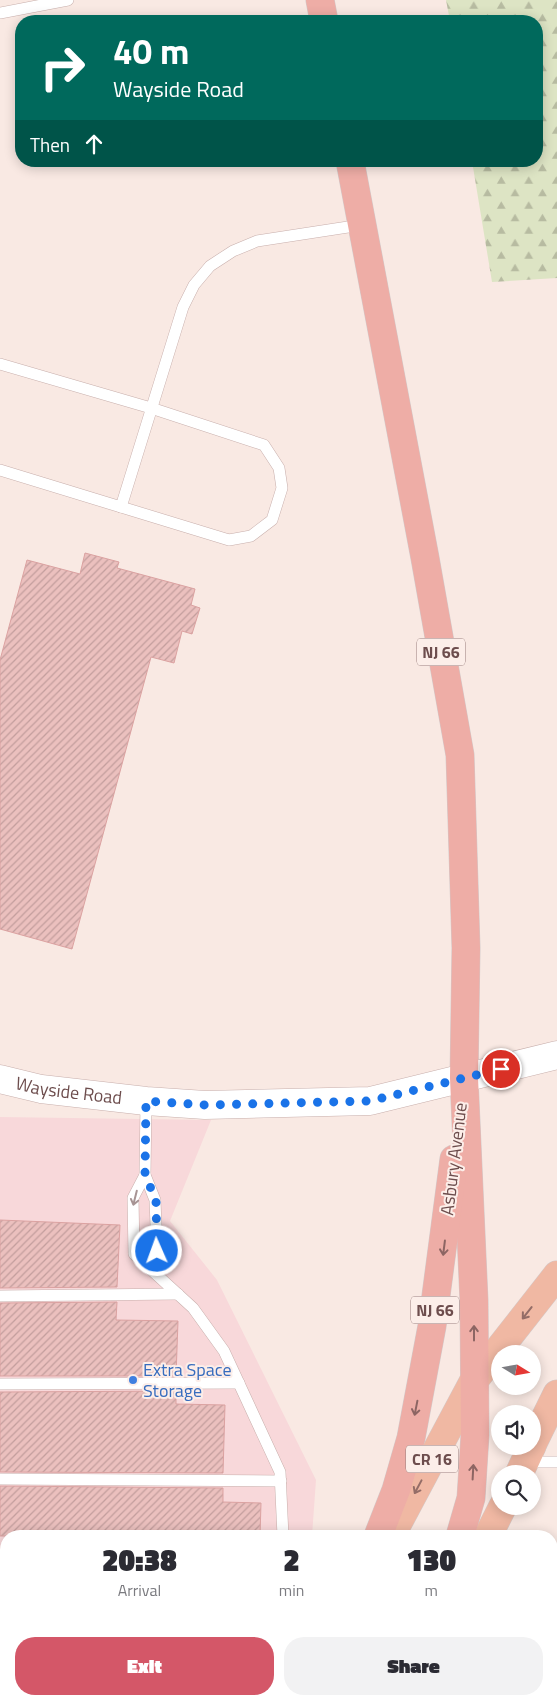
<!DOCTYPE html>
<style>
:root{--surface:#fff;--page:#f2f2f3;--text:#2b2b33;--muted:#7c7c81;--accent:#d45768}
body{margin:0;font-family:"Titillium Web",sans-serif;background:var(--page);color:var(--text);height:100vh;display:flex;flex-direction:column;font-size:19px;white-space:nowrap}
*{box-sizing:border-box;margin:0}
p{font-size:16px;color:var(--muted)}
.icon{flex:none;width:28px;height:28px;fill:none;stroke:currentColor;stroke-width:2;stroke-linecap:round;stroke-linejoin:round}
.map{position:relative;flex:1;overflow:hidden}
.panel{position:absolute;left:0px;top:1530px;width:558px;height:175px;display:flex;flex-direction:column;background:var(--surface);border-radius:20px 20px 0 0;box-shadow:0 2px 12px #0003}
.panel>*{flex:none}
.banner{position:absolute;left:15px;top:15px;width:528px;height:152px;border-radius:20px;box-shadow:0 2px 12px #0003;background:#00695c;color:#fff;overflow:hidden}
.needle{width:32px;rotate:101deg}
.controls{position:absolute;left:491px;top:1345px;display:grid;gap:10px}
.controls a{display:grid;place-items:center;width:50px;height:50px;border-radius:50%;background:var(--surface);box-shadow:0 2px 12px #0003;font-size:25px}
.pin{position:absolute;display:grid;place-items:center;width:42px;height:42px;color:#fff;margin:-21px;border:2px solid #fff;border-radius:50%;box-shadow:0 1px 5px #0007}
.me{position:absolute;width:55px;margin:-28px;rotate:358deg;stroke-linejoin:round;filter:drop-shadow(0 0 4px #0008)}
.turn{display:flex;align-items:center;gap:18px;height:105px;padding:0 15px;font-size:22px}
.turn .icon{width:65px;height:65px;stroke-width:2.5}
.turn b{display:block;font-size:35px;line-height:42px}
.then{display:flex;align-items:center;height:48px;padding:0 15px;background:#0003;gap:10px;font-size:19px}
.eta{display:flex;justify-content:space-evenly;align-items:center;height:85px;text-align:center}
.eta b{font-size:30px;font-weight:800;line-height:35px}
.button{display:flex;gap:10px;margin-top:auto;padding:10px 15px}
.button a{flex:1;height:58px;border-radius:20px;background:var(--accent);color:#fff;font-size:20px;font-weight:800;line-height:58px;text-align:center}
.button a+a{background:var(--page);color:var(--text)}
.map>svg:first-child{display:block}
.commercial{fill:#f8d8da}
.forest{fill:url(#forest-firs)}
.building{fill:url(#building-hatch);stroke:#dba2a1}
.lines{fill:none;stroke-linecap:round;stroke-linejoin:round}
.service-casing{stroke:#c8afac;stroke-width:12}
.tertiary-casing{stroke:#c8afac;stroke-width:29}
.primary-casing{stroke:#d3caca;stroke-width:29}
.trunk-casing{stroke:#d3caca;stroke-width:29}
.service{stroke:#fff;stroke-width:11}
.tertiary{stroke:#fff;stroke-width:28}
.primary{stroke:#f0b8a3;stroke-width:28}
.trunk{stroke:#eeada6;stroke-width:28}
.oneway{stroke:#a79494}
.oneway2{stroke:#8d6563}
.oneway3{stroke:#946d67}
.route{stroke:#1a73e8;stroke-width:9;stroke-dasharray:0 16.2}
.shop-dot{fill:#3f7fe0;stroke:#fceee9;stroke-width:2}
.labels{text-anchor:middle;stroke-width:4;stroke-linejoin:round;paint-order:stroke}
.shield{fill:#fceee9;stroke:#987d7c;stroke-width:1}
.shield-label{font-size:16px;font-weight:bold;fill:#6d4d4d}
.street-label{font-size:18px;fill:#6d4d4d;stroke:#fceee9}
.shop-label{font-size:18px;fill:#366cbe;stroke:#fceee9;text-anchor:start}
</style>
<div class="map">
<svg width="557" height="1705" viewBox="0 0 557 1705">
<defs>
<pattern id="forest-firs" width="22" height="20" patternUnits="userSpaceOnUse" patternTransform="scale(1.25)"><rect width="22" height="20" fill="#dde4c4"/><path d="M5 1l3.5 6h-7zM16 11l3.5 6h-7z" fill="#b7bba1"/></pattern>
<pattern id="building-hatch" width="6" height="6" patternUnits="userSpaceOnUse" patternTransform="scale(1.25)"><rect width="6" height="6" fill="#ebc0be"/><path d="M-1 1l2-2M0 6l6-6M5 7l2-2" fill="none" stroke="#c39e9d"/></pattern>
</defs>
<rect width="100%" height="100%" fill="#f9e9e3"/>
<path class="commercial" d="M 0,1117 L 211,1120 L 170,1221 L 217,1280 L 316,1480 L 312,1536 L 6,1536 L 6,1699 L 248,1699 L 245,1705 L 0,1705 Z"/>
<g class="forest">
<path d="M 446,0 L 557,0 L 557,278 L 492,282 L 472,161 L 536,161 L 536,21 L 450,21 Z"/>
<path d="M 557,1558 L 557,1705 L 454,1705 L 457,1699 L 551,1699 L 551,1563 Z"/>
</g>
<g class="building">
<path d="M 85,553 L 119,562 L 117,568 L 195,589 L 191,605 L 200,608 L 192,634 L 182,631 L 174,663 L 151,657 L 72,949 L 0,929 L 0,660 L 27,560 L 80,574 Z"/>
<path d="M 0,1220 L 120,1225 L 117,1287 L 0,1288 Z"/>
<path d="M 117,1302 L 116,1320 L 178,1321 L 176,1376 L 0,1376 L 0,1303 Z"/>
<path d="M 176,1391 L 176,1404 L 225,1405 L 223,1473 L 0,1472 L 0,1392 Z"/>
<path d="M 0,1486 L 223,1488 L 223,1502 L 261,1503 L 260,1536 L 0,1536 Z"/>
</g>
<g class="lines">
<defs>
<g id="service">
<path d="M 0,13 L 68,0"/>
<path d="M 0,364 L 151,408 L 264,445 L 279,468 L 282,488 L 272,520 L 251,536 L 229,540 L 121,507"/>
<path d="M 0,470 L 121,507 L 183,307 L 194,285 L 210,266 L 233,251 L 257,241 L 361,225"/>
<path d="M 146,1101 L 145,1175 L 155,1200 L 157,1251 L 149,1268"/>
<path d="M 145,1175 L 133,1198 L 134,1254 L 193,1308 L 224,1351 L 280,1472 L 283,1536"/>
<path d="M 0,1296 L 178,1294"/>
<path d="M 0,1384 L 239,1383"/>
<path d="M 528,1467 L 534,1462 L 557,1462"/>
<path d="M 0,1479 L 281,1481"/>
<path d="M 0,1577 L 6,1577"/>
<path d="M 0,1661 L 6,1661"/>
<path d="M 217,1705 L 220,1699"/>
</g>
<g id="tertiary">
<path id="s1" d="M 0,1079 L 41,1089 L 146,1101 L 205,1105 L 370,1101 L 557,1055"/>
</g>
<g id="primary">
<path d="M 532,1445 L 557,1394"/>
<path d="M 519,1474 L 532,1446"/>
<path d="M 391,1536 L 473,1382 L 557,1275"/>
<path d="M 488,1536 L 503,1506"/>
</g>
<g id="trunk">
<path d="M 320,0 L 324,21"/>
<path d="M 350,161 L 425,558 L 460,755 L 466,948 L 464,1078 L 474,1301 L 475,1435 L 471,1498 L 460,1536"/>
<path d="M 378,1536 L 396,1490 L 411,1438 L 432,1326 L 454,1159"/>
<path d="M 303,1705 L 306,1699"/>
<path d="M 381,1705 L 384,1699"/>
</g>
</defs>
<use href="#service" class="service-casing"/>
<use href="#tertiary" class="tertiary-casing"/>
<use href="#primary" class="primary-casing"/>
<use href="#trunk" class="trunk-casing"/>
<use href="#service" class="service"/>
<use href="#tertiary" class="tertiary"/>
<use href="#primary" class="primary"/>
<use href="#trunk" class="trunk"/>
</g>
<defs><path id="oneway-shaft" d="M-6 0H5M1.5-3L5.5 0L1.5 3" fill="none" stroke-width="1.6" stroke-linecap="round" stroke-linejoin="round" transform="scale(1.25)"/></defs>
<use class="oneway" href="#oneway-shaft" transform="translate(135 1198) rotate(104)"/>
<g class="oneway2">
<use href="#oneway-shaft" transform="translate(444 1248) rotate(97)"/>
<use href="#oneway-shaft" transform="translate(474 1333) rotate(-90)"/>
<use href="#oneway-shaft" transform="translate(416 1408) rotate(101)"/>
<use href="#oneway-shaft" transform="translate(473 1472) rotate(-87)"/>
</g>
<g class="oneway3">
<use href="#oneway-shaft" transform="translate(527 1313) rotate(128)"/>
<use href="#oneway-shaft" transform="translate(418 1487) rotate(118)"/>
</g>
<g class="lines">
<path class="route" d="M 157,1251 L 156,1200 L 145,1175 L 146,1101 L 206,1105 L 370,1101 L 501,1069"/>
</g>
<circle class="shop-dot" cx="133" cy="1380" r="5"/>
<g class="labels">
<g class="shield">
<rect x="417" y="638.5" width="48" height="27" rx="4"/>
<rect x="411" y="1296.5" width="48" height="27" rx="4"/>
<rect x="406" y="1445.5" width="52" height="27" rx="4"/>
</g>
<g class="shield-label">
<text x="441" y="658">NJ 66</text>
<text x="435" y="1316">NJ 66</text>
<text x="432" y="1465">CR 16</text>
</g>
<g class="street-label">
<text dy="6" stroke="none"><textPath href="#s1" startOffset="70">Wayside Road</textPath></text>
<text transform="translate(454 1159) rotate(-83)" y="6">Asbury Avenue</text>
</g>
<g class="shop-label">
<text x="143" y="1376">Extra Space<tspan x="143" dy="21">Storage</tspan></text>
</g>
</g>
</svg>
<div class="controls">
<a><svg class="needle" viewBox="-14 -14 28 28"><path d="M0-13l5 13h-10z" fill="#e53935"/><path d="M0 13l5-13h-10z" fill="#7c7c81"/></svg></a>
<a><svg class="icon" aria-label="sound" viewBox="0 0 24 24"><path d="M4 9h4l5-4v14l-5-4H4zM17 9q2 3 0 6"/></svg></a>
<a><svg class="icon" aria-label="search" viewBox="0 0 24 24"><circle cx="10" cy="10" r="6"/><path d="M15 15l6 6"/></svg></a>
</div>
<div class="pin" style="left:501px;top:1069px;background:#d93025"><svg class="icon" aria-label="arrive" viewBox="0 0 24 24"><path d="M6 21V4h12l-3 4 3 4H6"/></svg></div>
<svg class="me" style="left:157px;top:1251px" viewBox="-20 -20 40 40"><circle r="17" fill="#1a73e8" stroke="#fff" stroke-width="3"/><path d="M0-11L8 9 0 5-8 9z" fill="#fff"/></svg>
<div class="banner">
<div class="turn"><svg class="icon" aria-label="right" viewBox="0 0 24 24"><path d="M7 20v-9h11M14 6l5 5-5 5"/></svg><div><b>40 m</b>Wayside Road</div></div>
<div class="then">Then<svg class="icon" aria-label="ahead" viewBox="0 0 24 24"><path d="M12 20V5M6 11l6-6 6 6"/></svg></div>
</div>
<section class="panel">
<div class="eta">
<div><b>20:38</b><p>Arrival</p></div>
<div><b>2</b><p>min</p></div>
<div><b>130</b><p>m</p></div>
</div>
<div class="button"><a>Exit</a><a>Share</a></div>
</section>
</div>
